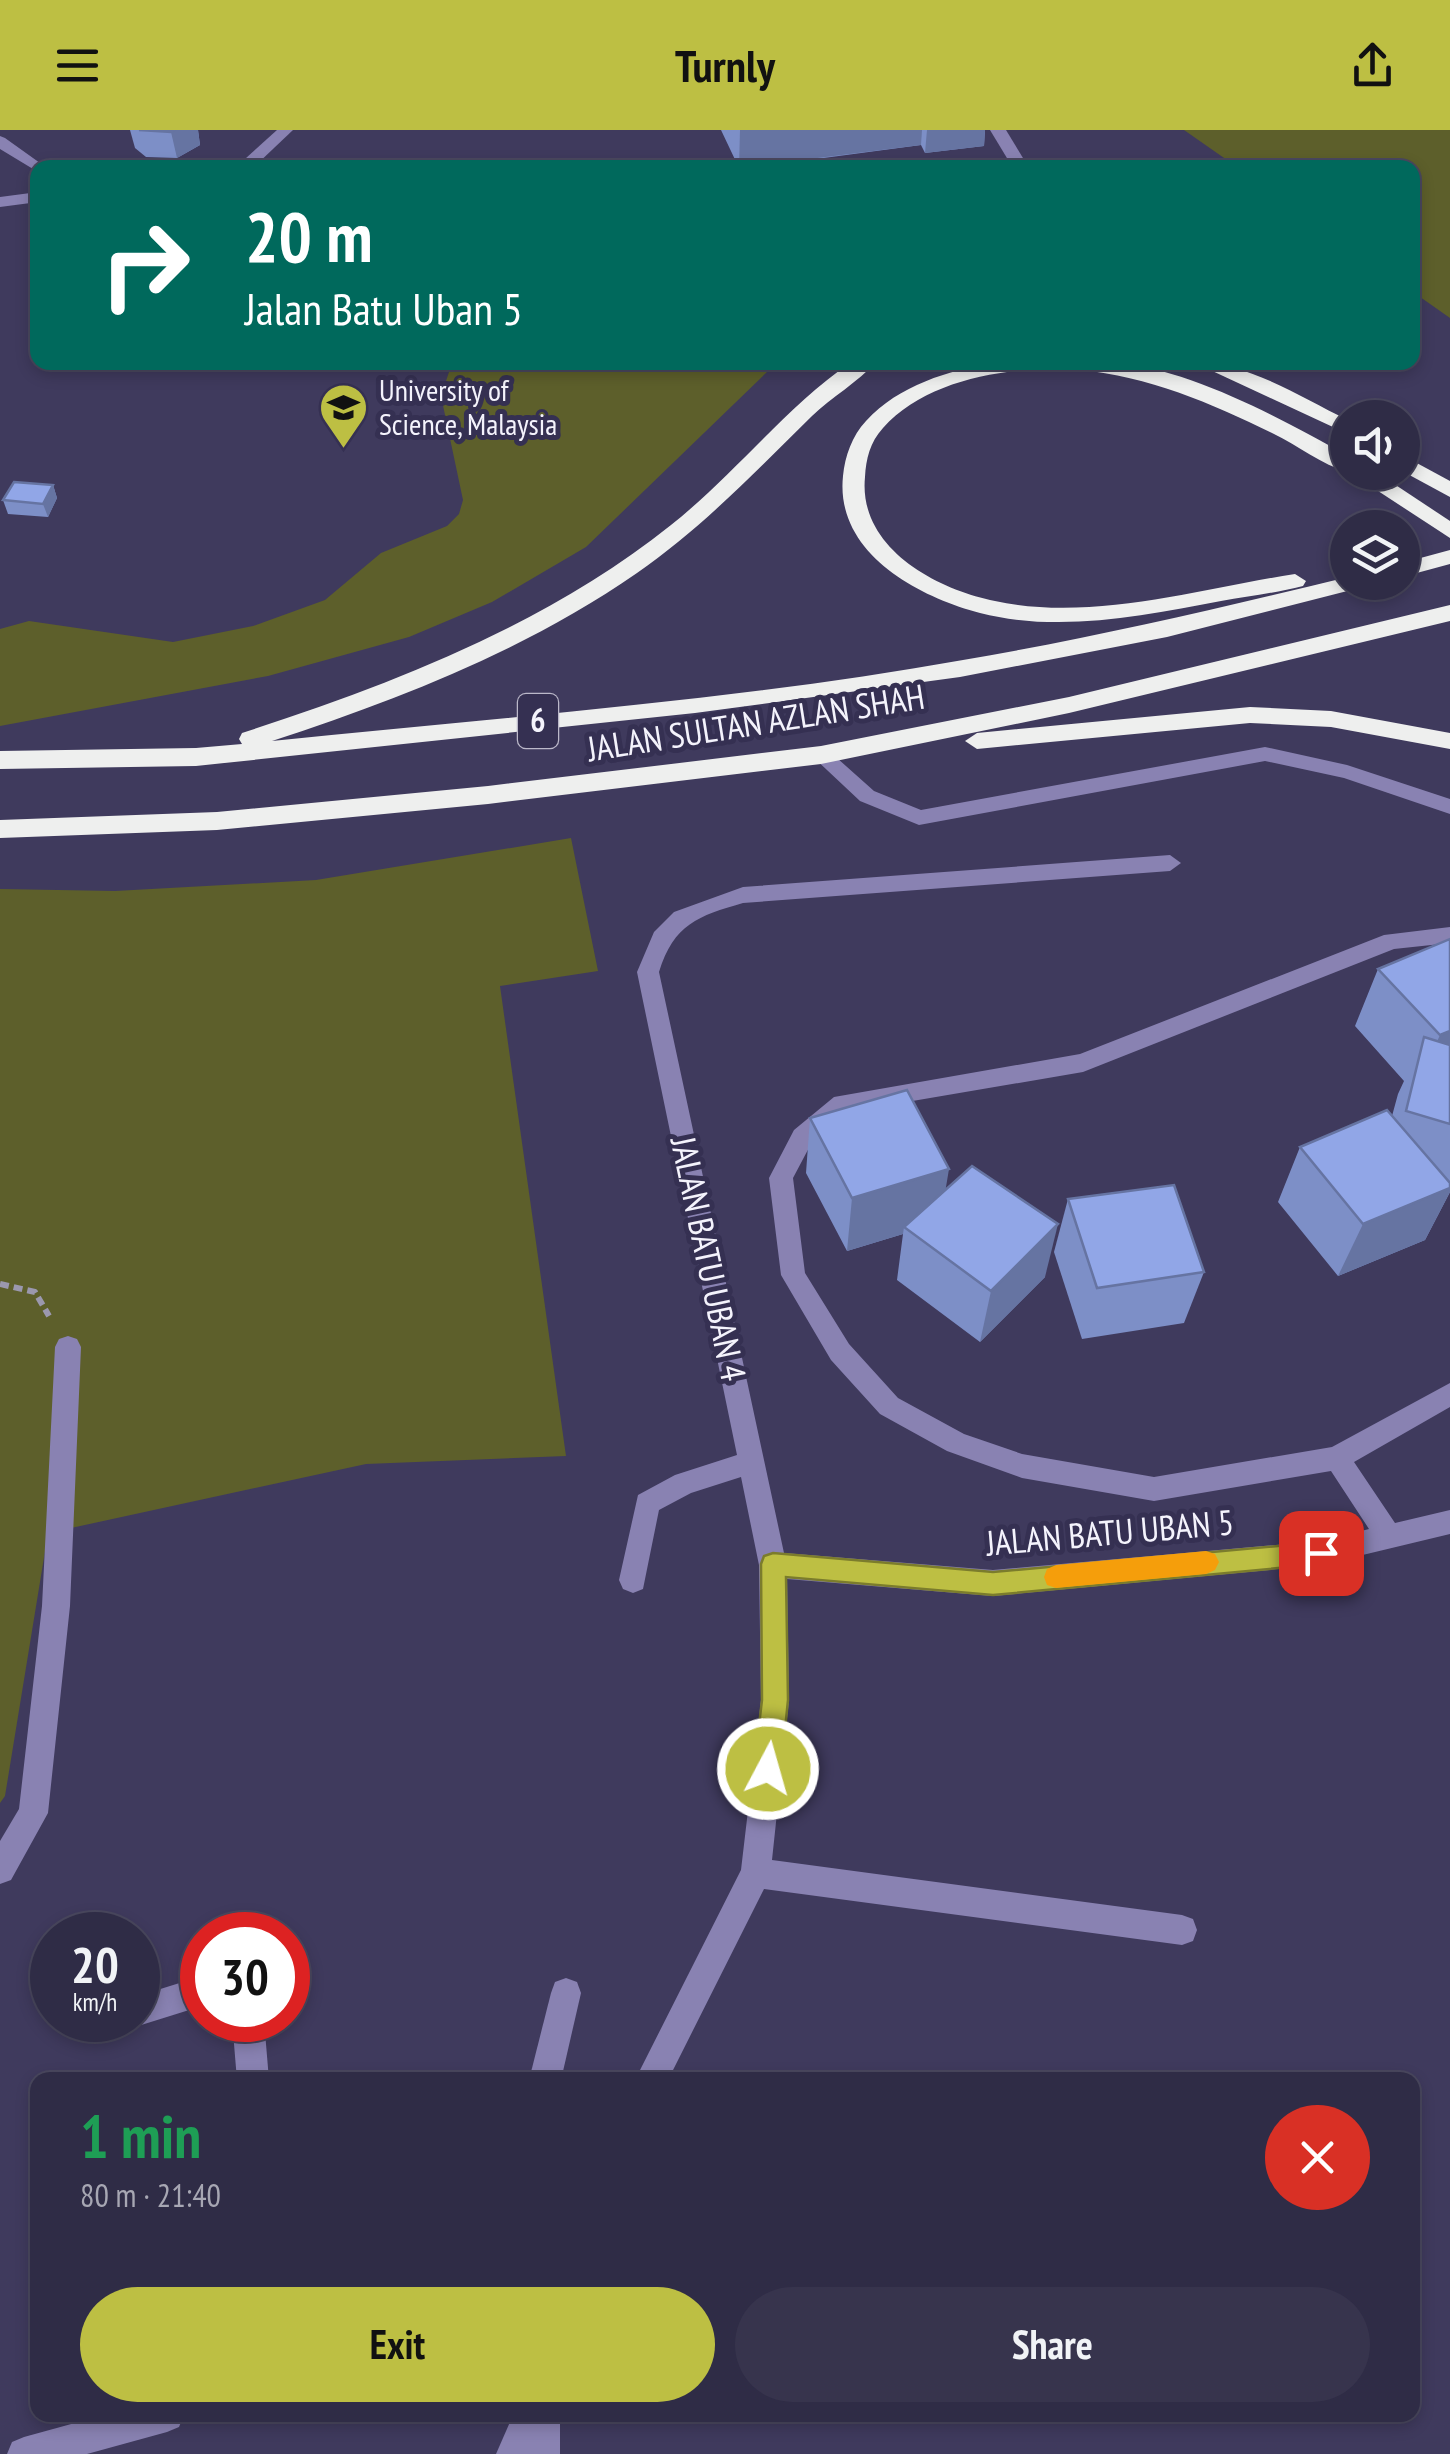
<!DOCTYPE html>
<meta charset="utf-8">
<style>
:root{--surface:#2f2c46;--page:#37344d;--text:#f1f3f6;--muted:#a7a7b3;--line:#4a485f;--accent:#bdbf43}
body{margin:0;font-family:"PT Sans Narrow",sans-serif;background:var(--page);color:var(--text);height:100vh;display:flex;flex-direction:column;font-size:38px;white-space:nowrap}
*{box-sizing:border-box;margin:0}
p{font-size:32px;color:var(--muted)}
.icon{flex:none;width:55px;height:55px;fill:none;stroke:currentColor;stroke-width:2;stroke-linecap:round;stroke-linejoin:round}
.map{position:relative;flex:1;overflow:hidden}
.panel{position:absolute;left:30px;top:1942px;width:1390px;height:350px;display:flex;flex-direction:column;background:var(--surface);border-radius:20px;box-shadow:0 5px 15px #0003,0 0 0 2px var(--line)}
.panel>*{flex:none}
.banner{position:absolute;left:30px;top:30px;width:1390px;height:210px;border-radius:20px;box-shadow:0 5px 15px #0003,0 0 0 2px var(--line);background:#00695c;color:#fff;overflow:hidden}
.tools{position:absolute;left:1330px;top:270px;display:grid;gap:20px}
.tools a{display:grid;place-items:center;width:90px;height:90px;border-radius:50%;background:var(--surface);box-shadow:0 5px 15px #0003,0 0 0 2px var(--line);font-size:50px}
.speed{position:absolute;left:30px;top:1782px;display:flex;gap:20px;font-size:50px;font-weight:700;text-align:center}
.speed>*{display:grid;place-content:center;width:130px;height:130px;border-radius:50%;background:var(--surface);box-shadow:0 5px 15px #0003,0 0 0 2px var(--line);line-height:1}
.speed small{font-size:25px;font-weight:400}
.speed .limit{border:15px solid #d22;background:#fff;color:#111}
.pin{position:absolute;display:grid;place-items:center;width:85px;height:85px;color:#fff;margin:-42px;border-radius:20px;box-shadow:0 5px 15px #0006}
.me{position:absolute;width:110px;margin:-55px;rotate:6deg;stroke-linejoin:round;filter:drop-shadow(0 0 8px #0008)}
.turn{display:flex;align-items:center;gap:35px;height:210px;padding:0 50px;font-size:45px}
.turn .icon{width:130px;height:130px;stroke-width:2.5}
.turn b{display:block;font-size:70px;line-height:85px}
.round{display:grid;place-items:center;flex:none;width:105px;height:105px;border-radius:52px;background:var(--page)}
.summary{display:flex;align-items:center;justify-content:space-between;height:170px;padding:0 50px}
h1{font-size:60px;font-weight:600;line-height:75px;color:#1e9e55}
.button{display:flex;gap:20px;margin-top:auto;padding:20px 50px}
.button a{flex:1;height:115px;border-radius:60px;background:var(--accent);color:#111;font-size:40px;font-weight:600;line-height:115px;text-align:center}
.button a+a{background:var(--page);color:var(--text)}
header{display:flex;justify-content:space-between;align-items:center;height:130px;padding:0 50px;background:var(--accent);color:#111;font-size:45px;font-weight:600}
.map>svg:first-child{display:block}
.green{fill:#5d5f2b}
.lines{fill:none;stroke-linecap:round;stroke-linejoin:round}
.path{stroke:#9b98ae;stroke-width:6;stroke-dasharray:9 5;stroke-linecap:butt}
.minor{fill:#8982b2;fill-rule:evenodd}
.highway{fill:#eeefee;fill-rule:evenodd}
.wall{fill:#7d8fc7}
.shaded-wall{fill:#6674a2}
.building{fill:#91a6e7;stroke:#6674a2;stroke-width:2.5}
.route{fill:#bdbf43;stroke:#7b7c2c;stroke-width:2.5}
.slow{fill:#f59e0b}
.labels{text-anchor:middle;stroke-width:10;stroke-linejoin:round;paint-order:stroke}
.far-poi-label{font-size:30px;fill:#f4f3fc;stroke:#353052;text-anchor:start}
.shield{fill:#353052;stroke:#bbb8c9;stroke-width:2.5}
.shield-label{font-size:32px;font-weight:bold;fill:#f4f3fc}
.street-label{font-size:35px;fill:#f4f3fc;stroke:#353052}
</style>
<header><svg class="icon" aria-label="menu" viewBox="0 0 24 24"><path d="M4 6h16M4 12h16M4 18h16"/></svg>Turnly<svg class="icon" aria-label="share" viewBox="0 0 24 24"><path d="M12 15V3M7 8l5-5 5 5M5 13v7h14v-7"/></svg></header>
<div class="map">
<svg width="1450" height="2324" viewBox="0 0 1450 2324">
<rect width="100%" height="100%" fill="#3f3a5d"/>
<g class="green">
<path d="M 1184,0 L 1450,0 L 1450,188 L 1413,162 L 1412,38 L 1237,37 Z"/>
<path d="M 452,233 L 783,233 L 767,242 L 586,417 L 492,472 L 409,507 L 268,546 L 0,596 L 0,499 L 29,491 L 173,512 L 253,496 L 325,470 L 381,423 L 447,396 L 459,384 L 463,370 L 441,266 Z"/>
<path d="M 571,708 L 598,841 L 500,856 L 566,1326 L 366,1334 L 48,1403 L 5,1666 L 0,1673 L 0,759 L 115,761 L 316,750 Z"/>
</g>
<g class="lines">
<path class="path" d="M 0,1154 L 35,1162 L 49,1186"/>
<g class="minor">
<path d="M 277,0 L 293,0 L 253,38 L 235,38 Z"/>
<path d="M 990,0 L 1006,0 L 1029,38 L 1013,38 Z"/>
<path d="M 0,6 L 5,8 L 47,38 L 38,38 L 38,42 L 0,19 Z"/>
<path d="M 1044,33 L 1065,33 L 1073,38 L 1036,38 Z"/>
<path d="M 38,62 L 38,72 L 0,77 L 0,67 Z"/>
<path d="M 1265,617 L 1347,635 L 1450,669 L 1450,684 L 1344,648 L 1265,631 L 919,695 L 860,671 L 811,625 L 821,618 L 828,620 L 874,661 L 921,680 Z"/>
<path d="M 1170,725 L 1181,733 L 1170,741 L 743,773 C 698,786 674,794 659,842 L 784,1423 L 993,1440 L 1321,1411 L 1369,1399 L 1331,1341 L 1154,1371 L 1022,1348 L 947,1321 L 880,1284 L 831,1230 L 781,1145 L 769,1048 L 794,1000 L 834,967 L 1080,924 L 1384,805 L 1450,797 L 1450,813 L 1394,819 L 1083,942 L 848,982 L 811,1014 L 793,1048 L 805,1143 L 849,1214 L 898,1268 L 964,1304 L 1022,1324 L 1154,1347 L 1332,1317 L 1450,1253 L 1450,1277 L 1354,1332 L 1395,1393 L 1450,1380 L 1450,1404 L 1321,1435 L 993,1466 L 787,1449 L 789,1570 L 772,1730 L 1182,1785 L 1193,1789 L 1197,1800 L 1193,1811 L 1182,1815 L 764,1759 L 668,1950 L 635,1950 L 741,1740 L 761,1570 L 759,1435 L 741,1347 L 691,1363 L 659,1380 L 643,1459 L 633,1463 L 623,1459 L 619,1450 L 638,1365 L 675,1345 L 737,1325 L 637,842 L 654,802 L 674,782 L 743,757 Z"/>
<path d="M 68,1206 L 77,1209 L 81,1217 L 70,1476 L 48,1683 L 11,1750 L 0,1754 L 0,1711 L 19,1679 L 42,1476 L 55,1217 L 59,1209 Z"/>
<path d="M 202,1846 L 202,1876 L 138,1896 L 127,1892 L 138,1890 L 138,1866 Z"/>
<path d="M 566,1848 L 577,1852 L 581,1863 L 561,1950 L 529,1950 L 551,1863 L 555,1852 Z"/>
<path d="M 64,1890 L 125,1890 L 120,1901 L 87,1913 L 76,1908 Z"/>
<path d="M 232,1890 L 264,1890 L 269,1950 L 237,1950 Z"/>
<path d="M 104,2285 L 184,2285 L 179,2297 L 167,2302 L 87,2324 L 7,2324 L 12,2312 L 24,2307 Z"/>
<path d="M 513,2285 L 560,2285 L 560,2324 L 496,2324 Z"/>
</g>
<g class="highway">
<path d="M 851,232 L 876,232 C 858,252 832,267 812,286 C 756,341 702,398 637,443 C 526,520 400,569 272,611 C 502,587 735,571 963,530 C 1093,508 1220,478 1348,447 L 1348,452 L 1366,452 L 1363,457 L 1167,507 L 960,547 L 695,583 L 196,636 L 0,639 L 0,621 L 196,618 L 242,614 L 239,609 L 242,603 C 395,553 544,496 671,395 C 734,345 785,278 851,232 Z"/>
<path d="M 995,232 C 1033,232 1073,230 1111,232 C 1189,238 1280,288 1348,326 L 1348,342 C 1322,335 1297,315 1274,304 C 1213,274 1148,246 1080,240 C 1016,235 928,247 883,298 C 870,312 866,329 865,347 C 858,417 935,459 995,471 C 1092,492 1199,459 1295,444 L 1306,451 L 1303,456 C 1276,463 1248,466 1221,471 C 1143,486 1059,503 980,483 C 916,466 835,422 843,346 C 845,326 852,306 866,291 C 899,255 948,241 995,232 Z"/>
<path d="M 1193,232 C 1248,232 1298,266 1348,290 L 1348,304 Z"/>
<path d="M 1402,325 L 1450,351 L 1450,367 L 1402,341 Z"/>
<path d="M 1349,342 L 1376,342 L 1450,391 L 1450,408 Z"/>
<path d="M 1450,420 L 1450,434 L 1402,447 L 1402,433 Z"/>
<path d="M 1450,475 L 1450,491 L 1069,583 L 821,634 L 488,674 L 217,700 L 0,708 L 0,690 L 217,682 L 488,656 L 821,616 L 1069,567 Z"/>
<path d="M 1250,577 L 1331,581 L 1450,603 L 1450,619 L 1331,597 L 1250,593 L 977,619 L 965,611 L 977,603 Z"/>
</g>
</g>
<g class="wall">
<path d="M 130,0 L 198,0 L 200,15 L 177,28 L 146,27 L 135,18 Z"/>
<path d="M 721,0 L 985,0 L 984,16 L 925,23 L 921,15 L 749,38 L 739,38 Z"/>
<path d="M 53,355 L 57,368 L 48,387 L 8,384 L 3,370 Z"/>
<path d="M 1450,809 L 1450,1062 L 1425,1110 L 1338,1146 L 1278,1072 L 1300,1017 L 1392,986 L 1398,964 L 1404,951 L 1355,896 L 1378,839 Z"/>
<path d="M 810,988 L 946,1059 L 1045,1147 L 980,1212 L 897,1150 L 903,1104 L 847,1121 L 806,1043 Z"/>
<path d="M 1068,1069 L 1204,1142 L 1184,1193 L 1082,1209 L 1054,1122 Z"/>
</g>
<g class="shaded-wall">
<path d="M 174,0 L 198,0 L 200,15 L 177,28 L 171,2 Z"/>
<path d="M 740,0 L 922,0 L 921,15 L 739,38 Z"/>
<path d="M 927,0 L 985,0 L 984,16 L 925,23 Z"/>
<path d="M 53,355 L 57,368 L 48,387 L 43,374 Z"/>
<path d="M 1450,901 L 1450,947 L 1414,962 L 1440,905 Z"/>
<path d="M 949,1039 L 940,1093 L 904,1097 L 903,1104 L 847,1121 L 852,1068 Z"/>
<path d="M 1450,1058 L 1450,1062 L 1425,1110 L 1338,1146 L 1363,1094 Z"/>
<path d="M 1058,1094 L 1045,1147 L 980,1212 L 991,1161 Z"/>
</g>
<g class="building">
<path d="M 139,0 L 174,0 L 171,2 Z"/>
<path d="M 14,352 L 53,355 L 43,374 L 3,370 Z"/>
<path d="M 1450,809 L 1450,901 L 1440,905 L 1378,839 Z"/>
<path d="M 1424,907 L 1450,915 L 1450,994 L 1406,981 Z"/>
<path d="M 907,960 L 949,1039 L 852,1068 L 810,988 Z"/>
<path d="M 1387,980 L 1450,1053 L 1450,1058 L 1363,1094 L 1300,1017 Z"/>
<path d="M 972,1036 L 1058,1094 L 991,1161 L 904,1097 Z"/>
<path d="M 1174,1055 L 1204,1142 L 1097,1158 L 1068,1069 Z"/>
</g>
<path class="route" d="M 1321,1412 L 1330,1415 L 1333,1423 L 1330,1431 L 1321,1434 L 993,1465 L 786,1447 L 788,1570 L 781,1639 L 777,1648 L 768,1652 L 758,1648 L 754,1639 L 762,1570 L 761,1434 L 764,1426 L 773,1423 L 993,1442 Z"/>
<path class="slow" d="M 1206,1421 L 1215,1424 L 1219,1432 L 1215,1440 L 1206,1444 L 1056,1458 L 1047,1455 L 1044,1447 L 1047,1439 L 1056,1435 Z"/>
<defs>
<symbol id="university-pin" viewBox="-11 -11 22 30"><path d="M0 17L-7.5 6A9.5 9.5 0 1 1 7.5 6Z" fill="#bdbf43" stroke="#353052"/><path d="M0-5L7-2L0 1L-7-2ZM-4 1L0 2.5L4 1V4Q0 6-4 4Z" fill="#111"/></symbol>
</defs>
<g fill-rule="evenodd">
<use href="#university-pin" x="316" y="250" width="55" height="75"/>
</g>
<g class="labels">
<g class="far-poi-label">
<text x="379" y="271">University of<tspan x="379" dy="34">Science, Malaysia</tspan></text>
</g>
<rect class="shield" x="518" y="564" width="40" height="54" rx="8"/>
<g class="shield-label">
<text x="538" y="602">6</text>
</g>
<g class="street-label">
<text transform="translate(756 593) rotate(-9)" y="12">JALAN SULTAN AZLAN SHAH</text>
<text transform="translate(708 1129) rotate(78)" y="12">JALAN BATU UBAN 4</text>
<text transform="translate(1110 1403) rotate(-5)" y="12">JALAN BATU UBAN 5</text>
</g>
</g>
</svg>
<div class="tools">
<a><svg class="icon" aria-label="sound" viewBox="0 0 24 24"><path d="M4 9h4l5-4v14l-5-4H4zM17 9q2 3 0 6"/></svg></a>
<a><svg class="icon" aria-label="layers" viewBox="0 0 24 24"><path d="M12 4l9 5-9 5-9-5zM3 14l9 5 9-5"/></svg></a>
</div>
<div class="speed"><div>20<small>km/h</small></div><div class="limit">30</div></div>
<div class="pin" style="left:1321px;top:1423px;background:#d93025"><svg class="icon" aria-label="arrive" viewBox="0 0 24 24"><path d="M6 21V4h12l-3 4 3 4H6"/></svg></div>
<svg class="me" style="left:768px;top:1639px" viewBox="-20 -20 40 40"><circle r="17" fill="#bdbf43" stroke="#fff" stroke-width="3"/><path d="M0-11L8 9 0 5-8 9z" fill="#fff"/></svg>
<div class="banner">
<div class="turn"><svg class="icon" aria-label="right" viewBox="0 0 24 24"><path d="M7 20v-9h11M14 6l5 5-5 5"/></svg><div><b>20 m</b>Jalan Batu Uban 5</div></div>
</div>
<section class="panel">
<div class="summary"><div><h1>1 min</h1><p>80 m · 21:40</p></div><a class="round" style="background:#d93025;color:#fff"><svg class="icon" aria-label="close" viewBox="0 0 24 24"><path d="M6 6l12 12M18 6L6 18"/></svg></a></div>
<div class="button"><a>Exit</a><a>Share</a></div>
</section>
</div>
